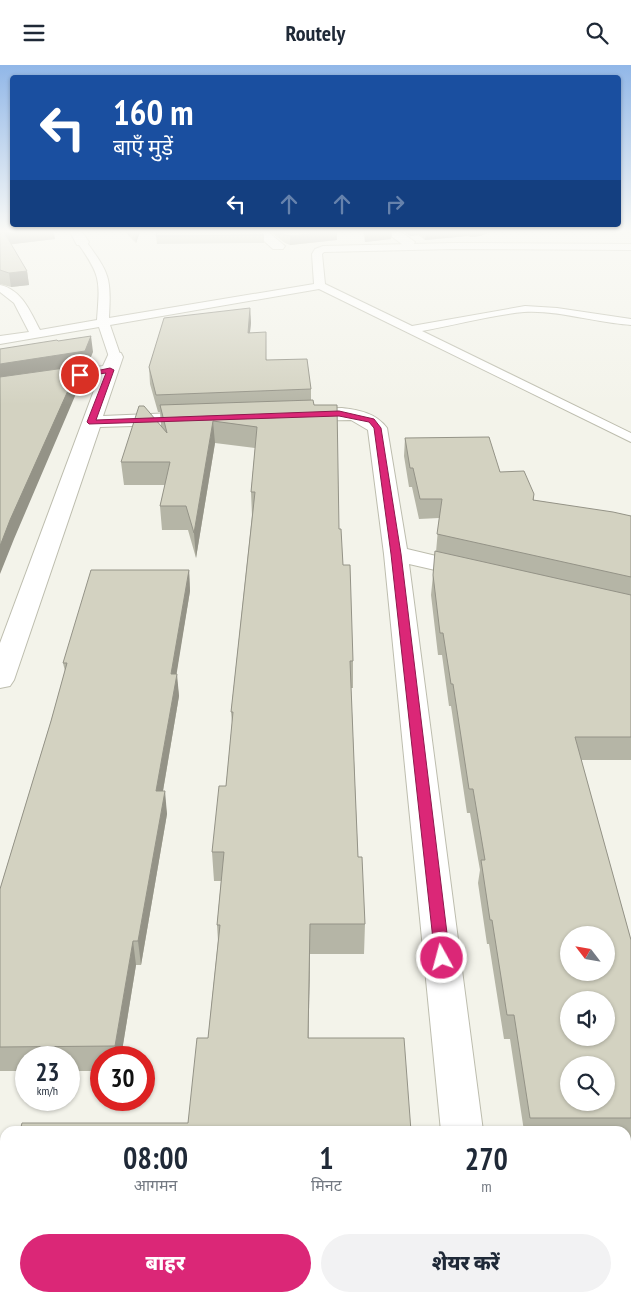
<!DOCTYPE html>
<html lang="hi">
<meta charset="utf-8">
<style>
:root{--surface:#fff;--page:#f2f2f3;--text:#1f2937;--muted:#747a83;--accent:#db2777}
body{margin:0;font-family:"PT Sans Narrow","Noto Sans Devanagari",sans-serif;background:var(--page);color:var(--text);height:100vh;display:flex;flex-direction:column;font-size:19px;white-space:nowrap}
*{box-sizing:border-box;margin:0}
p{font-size:16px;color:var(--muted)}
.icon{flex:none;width:28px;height:28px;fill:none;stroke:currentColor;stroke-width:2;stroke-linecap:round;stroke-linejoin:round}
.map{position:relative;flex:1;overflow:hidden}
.sheet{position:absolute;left:0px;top:1061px;width:631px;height:176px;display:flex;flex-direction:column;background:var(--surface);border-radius:15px 15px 0 0;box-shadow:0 1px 4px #0004}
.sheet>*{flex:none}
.hud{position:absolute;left:10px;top:10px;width:611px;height:152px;border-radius:5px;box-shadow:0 1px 4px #0004;background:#1a4fa0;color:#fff;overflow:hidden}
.needle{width:32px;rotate:301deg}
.tools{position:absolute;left:560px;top:861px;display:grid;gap:10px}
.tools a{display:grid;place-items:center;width:55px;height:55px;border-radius:50%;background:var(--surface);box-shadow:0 1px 4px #0004;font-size:25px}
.speed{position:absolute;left:15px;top:981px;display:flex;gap:10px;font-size:25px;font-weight:700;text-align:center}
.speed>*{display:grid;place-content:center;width:65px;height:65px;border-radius:50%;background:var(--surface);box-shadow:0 1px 4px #0004;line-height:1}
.speed small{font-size:12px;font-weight:400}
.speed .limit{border:8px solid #d22;background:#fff;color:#111}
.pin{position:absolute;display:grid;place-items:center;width:42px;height:42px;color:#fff;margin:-21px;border:2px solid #fff;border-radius:50%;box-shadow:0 1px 5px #0007}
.me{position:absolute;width:55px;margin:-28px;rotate:353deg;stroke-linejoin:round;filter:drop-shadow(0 0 4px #0008)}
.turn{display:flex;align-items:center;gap:18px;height:105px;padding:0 20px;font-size:22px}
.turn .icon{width:65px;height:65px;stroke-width:2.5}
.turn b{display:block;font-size:35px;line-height:42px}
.lanes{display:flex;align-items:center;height:48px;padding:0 20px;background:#0003;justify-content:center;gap:25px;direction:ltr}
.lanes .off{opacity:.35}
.eta{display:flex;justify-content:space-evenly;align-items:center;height:85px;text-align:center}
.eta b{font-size:30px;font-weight:800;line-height:35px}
.primary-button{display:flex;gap:10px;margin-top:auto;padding:10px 20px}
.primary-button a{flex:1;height:58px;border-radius:30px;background:var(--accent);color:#fff;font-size:20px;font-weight:800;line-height:58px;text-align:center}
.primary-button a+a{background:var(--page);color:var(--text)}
header{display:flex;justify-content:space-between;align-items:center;height:65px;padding:0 20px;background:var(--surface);font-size:22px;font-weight:800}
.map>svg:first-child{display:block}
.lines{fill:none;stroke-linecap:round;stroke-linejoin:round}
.lane-casing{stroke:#bdbdae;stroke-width:2}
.street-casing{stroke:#bdbdae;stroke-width:2}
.lane{fill:#fff;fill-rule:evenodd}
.street{fill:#fff;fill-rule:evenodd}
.wall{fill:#b5b5a6}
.shaded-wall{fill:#949387}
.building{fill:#d3d2c1;stroke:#949387;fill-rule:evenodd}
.route{fill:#db2777;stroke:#8e194d}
</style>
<header><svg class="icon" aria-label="menu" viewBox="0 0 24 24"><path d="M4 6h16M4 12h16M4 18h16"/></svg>Routely<svg class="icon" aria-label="search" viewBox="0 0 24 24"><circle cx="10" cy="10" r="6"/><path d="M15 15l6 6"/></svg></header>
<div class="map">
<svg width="631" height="1237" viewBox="0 0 631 1237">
<rect width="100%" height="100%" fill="#f3f3ea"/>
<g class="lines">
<defs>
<path id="lane" d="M 82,174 L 85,175 C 110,209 111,212 109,253 L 314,219 L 312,189 L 315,184 L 323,181 L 454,178 L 631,179 L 631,185 L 454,184 L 324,187 L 322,189 L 325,219 L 412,261 L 525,241 L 557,243 L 631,254 L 631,260 C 596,258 560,245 524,247 C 491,250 455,260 422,266 L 631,368 L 631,377 L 319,224 L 110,260 L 121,292 L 115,296 L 109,292 L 99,262 L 0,279 L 0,271 L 29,267 L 14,238 L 0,227 L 0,220 C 22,225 30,246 40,265 L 97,255 C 100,214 101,211 77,177 Z"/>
<g id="street">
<path d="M 70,167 L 82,167 L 89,177 L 87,180 L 77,180 Z"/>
<path d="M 254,167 L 268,167 L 285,181 L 283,184 L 273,184 Z"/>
<path d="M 386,167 L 401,167 L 415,177 L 413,180 L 403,180 Z"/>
<path d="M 115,287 L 121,288 L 123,292 L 103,351 L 197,347 L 204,349 L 206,353 L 204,357 L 197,359 L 100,362 L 14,615 L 10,621 L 0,623 L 0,578 L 99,312 L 0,327 L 0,317 L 103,301 L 109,288 Z"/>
<path d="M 342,343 C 359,345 376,348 387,363 L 407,484 L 478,501 L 482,506 L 478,511 L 470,513 L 409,499 L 483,1066 L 441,1066 L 384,489 L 368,365 L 351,355 L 300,356 L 293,354 L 291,350 L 293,346 L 300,344 Z"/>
<rect x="458" y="1232" width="48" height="5"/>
</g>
</defs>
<use href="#lane" class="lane-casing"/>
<use href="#street" class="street-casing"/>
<use href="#lane" class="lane"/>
<use href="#street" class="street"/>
</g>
<g class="wall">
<path d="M 0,167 L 55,174 L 11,179 L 27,206 L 29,220 L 11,222 L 0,219 Z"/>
<path d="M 125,167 L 140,167 L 136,178 Z"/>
<path d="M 270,167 L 337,167 L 337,175 L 290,180 L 285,178 Z"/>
<path d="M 363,167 L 392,167 L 391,174 L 365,177 Z"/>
<path d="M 404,167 L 490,167 L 480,171 L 470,172 L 467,171 L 425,175 L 418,170 L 410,171 Z"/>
<path d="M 264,170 L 264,178 L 157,179 L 156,171 Z"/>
<path d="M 250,243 L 251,258 L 250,267 L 267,295 L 311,324 L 311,335 L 339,464 L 353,596 L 353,623 L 351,623 L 358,792 L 365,859 L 364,889 L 310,889 L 308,973 L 188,1058 L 208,973 L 218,876 L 217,860 L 221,816 L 214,816 L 212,787 L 226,721 L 232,658 L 231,647 L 252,451 L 251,427 L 255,383 L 215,378 L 196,493 L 188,465 L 162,465 L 160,441 L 165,420 L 124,420 L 121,397 L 161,361 L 160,347 L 158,347 L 150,319 L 149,302 Z"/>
<path d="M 405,373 L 500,407 L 534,429 L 534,435 L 631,451 L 631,695 L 581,695 L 631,875 L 631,1077 L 626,1077 L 626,1066 L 524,1066 L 510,974 L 504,974 L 489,879 L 487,879 L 478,818 L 480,805 L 470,748 L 467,748 L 451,641 L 449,641 L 442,590 L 438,590 L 431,530 L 433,510 L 436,487 L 439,453 L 419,454 L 412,422 L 409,422 L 404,391 Z"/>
<path d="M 189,505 L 190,526 L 176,609 L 179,631 L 163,726 L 167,749 L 141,900 L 136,900 L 121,992 L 101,992 L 101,1006 L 69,1006 L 69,992 L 26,992 L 26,1006 L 0,1006 L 0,824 L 51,656 L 65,606 L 63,598 Z"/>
<path d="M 589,1232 L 626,1232 L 631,1237 L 590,1237 Z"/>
</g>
<g class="shaded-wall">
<path d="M 4,167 L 54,167 L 55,174 L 6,180 Z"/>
<path d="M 136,167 L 140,167 L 136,178 L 135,169 Z"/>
<path d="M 337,167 L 337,175 L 290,180 L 290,171 Z"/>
<path d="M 375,167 L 392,167 L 391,174 L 365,177 L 365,168 Z"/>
<path d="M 410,167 L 418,167 L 418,170 L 410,171 Z"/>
<path d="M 426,167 L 467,167 L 467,171 L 425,175 Z"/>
<path d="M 470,167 L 490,167 L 480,171 L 470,172 Z"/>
<path d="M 27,206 L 29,220 L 11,222 L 9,208 Z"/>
<path d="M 250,243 L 251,258 L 248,283 L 248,268 Z"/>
<path d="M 91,271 L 93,287 L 87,302 L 79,303 L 81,317 L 14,474 L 0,509 L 0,299 Z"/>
<path d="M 213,356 L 215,378 L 196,493 L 194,468 Z"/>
<path d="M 189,505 L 190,526 L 173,631 L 171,609 Z"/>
<path d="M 177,609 L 179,631 L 159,749 L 156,726 Z"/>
<path d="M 165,726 L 167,749 L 141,900 L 138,876 Z"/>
<path d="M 310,859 L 310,889 L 308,1002 L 308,973 Z"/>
<path d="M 133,876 L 136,900 L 121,992 L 116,992 L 115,981 Z"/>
<path d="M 74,1232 L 86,1232 L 85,1237 L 74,1237 Z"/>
</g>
<g class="building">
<path d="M 0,167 L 5,167 L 4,167 L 27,206 L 9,208 L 0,205 Z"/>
<path d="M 157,167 L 261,167 L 264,170 L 156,171 Z"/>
<path d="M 281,167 L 337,167 L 290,171 L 284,170 Z"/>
<path d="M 250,243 L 248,268 L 266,267 L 266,295 L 307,294 L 311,324 L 156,330 L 149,302 L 164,253 Z"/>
<path d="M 91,271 L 85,286 L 0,299 L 0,284 L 57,275 L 58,276 Z"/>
<path d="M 79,301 L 10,455 L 0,481 L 0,312 Z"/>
<path d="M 313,335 L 314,340 L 337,340 L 339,464 L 341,464 L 343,500 L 350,500 L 353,596 L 350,596 L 355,721 L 358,792 L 362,792 L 365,859 L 310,859 L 308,973 L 404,973 L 411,1066 L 20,1066 L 22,1058 L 188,1058 L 197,973 L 208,973 L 220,860 L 217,860 L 224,787 L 212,787 L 219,721 L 226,721 L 233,647 L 231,647 L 255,427 L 251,427 L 257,362 L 213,356 L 194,468 L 186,441 L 160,441 L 170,397 L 121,397 L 139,341 L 144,341 L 167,368 L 160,340 Z"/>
<path d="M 489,372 L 500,407 L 524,406 L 534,429 L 533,435 L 613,447 L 631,451 L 631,512 L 437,469 L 442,434 L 420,434 L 413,403 L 410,403 L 405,373 Z"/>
<path d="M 435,486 L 631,530 L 631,672 L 575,672 L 631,875 L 631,1053 L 530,1053 L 514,950 L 507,950 L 492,855 L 490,855 L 481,795 L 485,795 L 473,724 L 469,724 L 453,619 L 451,619 L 443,568 L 440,568 L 433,510 ZM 569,870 L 606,870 L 606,908 L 569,908 ZM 569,935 L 606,935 L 606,972 L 569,972 ZM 569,1000 L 606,1000 L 606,1038 L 569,1038 Z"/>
<path d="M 91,505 L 189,505 L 171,609 L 177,609 L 156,726 L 165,726 L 138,876 L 133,876 L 115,981 L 0,982 L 0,824 L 51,656 L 67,598 L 63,598 Z"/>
<path d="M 0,1109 L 5,1109 L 5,1232 L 74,1232 L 74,1237 L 0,1237 Z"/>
<path d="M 626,1204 L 631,1204 L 631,1237 L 601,1237 L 600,1232 L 626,1232 Z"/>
<path d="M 176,1232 L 407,1232 L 407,1237 L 175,1237 Z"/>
</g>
<linearGradient id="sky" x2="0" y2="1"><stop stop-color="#91b7e8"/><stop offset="0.49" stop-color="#fafaf6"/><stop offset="1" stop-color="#fafaf6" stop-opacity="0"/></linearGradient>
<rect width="631" height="340" fill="url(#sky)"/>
<path class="route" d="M 110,303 L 114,305 L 96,355 L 339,346 L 374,354 L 381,363 L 401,489 L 450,893 L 448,897 L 442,899 L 437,897 L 435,893 L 391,489 L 374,363 L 369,357 L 339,351 L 89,359 L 87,357 L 106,308 L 80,312 L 77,310 Z"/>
</svg>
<div class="tools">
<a><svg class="needle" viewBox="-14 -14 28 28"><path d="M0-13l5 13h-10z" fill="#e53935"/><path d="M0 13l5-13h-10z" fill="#747a83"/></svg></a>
<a><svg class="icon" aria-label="sound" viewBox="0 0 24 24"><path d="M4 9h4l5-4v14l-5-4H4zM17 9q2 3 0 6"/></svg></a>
<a><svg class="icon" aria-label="search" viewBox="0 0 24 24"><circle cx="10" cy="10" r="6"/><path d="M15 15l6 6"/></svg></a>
</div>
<div class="speed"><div>23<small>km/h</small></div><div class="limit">30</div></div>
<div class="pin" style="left:80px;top:310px;background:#d93025"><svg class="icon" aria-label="arrive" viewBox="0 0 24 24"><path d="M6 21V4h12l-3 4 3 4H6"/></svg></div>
<svg class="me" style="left:442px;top:893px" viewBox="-20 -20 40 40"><circle r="17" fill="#db2777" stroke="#fff" stroke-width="3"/><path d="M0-11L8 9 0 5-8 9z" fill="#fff"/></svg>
<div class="hud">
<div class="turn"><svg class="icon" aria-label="left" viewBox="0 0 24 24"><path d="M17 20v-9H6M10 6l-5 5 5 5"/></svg><div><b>160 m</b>बाएँ मुड़ें</div></div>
<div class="lanes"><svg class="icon" aria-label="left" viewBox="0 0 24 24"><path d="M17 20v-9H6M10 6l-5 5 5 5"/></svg><svg class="icon off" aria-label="ahead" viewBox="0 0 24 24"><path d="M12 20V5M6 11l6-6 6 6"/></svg><svg class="icon off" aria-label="ahead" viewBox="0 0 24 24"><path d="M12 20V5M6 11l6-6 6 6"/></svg><svg class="icon off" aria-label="right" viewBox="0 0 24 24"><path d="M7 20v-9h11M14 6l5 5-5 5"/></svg></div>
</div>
<section class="sheet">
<div class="eta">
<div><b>08:00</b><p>आगमन</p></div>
<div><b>1</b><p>मिनट</p></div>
<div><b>270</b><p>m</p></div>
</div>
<div class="primary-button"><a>बाहर</a><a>शेयर करें</a></div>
</section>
</div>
